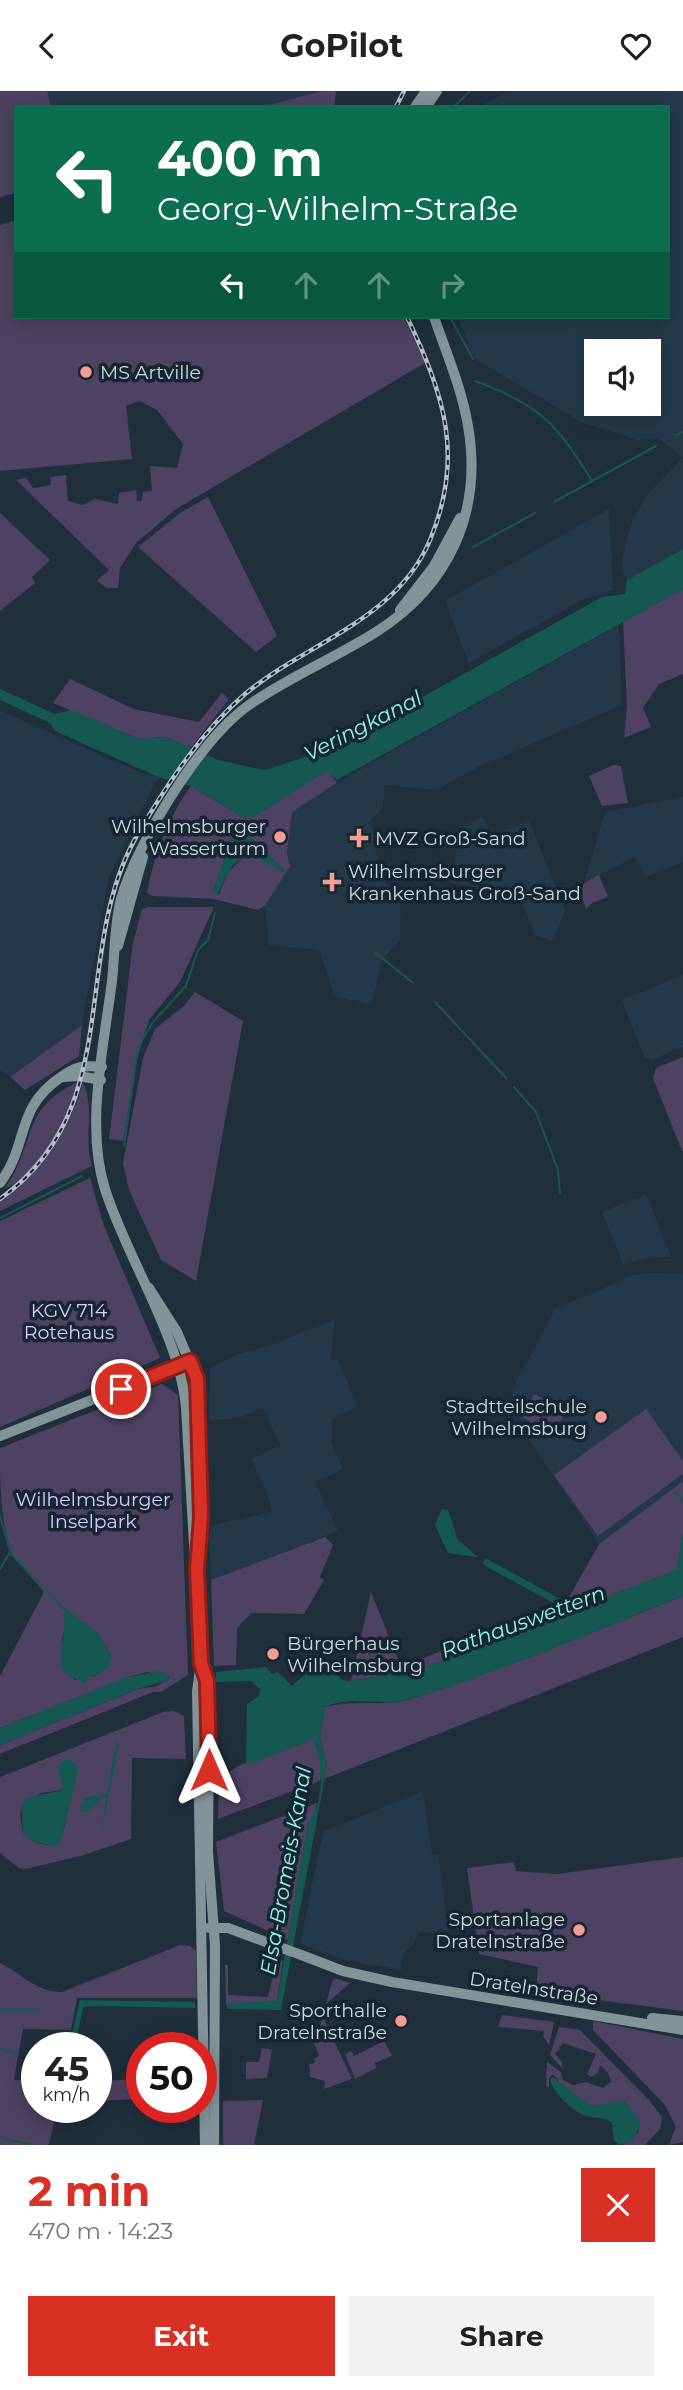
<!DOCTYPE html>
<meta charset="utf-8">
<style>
:root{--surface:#fff;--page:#f2f2f2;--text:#202124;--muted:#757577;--accent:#d93025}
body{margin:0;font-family:Montserrat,sans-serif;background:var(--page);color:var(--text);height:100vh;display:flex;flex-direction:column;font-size:26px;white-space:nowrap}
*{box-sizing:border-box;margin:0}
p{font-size:23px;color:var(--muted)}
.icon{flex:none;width:38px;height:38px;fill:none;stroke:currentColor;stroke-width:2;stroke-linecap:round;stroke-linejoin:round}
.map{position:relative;height:2054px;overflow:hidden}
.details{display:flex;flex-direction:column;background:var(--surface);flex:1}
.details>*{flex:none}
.hud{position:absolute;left:14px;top:14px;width:656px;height:214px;border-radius:0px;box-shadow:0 4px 18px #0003;background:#0b6e4f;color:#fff;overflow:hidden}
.controls{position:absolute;left:584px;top:248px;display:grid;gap:14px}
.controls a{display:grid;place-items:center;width:77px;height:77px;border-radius:0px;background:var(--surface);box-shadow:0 4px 18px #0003;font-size:35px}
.speed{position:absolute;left:21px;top:1941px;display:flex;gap:14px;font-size:35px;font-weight:700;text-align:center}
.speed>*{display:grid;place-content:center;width:91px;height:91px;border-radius:50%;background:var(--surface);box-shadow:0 4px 18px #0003;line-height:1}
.speed small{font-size:18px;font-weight:400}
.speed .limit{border:10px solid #d22;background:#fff;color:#111}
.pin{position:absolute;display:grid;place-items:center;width:60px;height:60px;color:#fff;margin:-30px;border:4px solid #fff;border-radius:50%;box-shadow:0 2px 7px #0007}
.me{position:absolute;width:77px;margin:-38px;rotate:0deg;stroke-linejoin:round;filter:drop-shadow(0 0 5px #0008)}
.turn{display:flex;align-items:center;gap:24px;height:147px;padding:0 28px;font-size:32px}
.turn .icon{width:91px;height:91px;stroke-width:2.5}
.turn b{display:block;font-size:49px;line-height:60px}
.lanes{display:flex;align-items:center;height:66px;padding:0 28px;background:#0003;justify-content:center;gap:35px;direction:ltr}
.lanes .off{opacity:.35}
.round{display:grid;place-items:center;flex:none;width:74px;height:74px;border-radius:0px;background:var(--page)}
.headline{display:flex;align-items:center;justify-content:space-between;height:119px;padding:0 28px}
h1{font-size:42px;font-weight:700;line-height:52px;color:var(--accent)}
.button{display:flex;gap:14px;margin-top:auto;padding:14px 28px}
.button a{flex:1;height:80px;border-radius:0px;background:var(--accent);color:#fff;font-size:28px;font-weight:700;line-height:80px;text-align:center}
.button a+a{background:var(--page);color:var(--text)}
header{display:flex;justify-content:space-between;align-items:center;height:91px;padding:0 28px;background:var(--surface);font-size:32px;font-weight:700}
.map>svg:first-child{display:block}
.built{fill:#23394a;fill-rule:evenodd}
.green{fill:#4d4261;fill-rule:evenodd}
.water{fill:#155852}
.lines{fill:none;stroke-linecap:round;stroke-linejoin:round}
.stream{stroke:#155852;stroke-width:2}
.canal{stroke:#155852;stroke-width:7}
.secondary{stroke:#829498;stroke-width:10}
.rail-casing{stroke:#b5bfc9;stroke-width:4.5}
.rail{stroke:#162532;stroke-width:2;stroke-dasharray:5;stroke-linecap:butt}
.route-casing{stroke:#8d1f18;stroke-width:18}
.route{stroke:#d93025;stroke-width:12}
.poi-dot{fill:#f59c93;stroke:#162532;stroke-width:2.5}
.labels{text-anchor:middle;stroke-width:7;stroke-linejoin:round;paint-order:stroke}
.poi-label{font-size:19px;fill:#cdd7e0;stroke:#162532;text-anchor:start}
.park-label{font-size:19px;fill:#dac8fe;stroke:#162532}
.street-label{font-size:19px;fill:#cdd7e0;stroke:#162532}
.water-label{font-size:21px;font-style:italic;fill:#94f7eb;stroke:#162532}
</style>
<header><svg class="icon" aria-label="back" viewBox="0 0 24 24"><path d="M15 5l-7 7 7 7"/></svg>GoPilot<svg class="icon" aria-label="heart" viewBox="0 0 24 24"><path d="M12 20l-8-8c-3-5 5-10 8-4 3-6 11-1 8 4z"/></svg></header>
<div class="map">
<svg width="683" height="2054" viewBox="0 0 683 2054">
<rect width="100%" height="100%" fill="#1f2f3c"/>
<g class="built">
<path d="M 40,0 L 329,0 L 281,16 L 44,16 Z"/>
<path d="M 508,0 L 683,0 L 683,366 L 658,347 L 638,349 L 583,332 L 475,268 L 458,226 L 668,226 L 668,16 L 479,16 ZM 597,261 L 649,261 L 649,313 L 597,313 Z"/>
<path d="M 683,367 L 683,458 L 627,489 L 621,479 L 626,449 L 634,426 L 648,403 Z"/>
<path d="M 609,418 L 613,499 L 582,509 L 469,572 L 445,510 Z"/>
<path d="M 619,534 L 622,614 L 476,677 L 437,699 L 384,694 L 383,717 L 368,732 L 379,746 L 375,761 L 379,766 L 369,777 L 401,804 L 400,849 L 382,869 L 372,913 L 335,906 L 319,859 L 269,854 L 265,815 L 290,775 L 287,761 L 292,721 L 369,673 Z"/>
<path d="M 0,620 L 140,681 L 158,686 L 109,785 L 82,934 L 10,986 L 0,979 Z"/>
<path d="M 683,706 L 683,771 L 645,786 L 635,766 L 584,792 L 605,721 Z"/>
<path d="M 483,726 L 491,744 L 529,730 L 565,819 L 553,850 L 535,844 L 517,799 L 510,802 L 451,792 L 460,735 Z"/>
<path d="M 683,884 L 683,956 L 651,969 L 644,966 L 622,909 Z"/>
<path d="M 80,990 L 83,991 L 76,1015 L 59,1050 L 39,1076 L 0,1110 L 0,1105 L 24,1085 L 60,1039 Z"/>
<path d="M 646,1103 L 671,1166 L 654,1166 L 623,1173 L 602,1121 Z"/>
<path d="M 653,1182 L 683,1183 L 683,1390 L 599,1453 L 526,1344 L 513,1308 L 512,1299 L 555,1218 L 634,1184 Z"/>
<path d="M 335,1228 L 330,1269 L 338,1269 L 358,1315 L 333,1327 L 331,1351 L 343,1378 L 315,1391 L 338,1440 L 211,1489 L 209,1444 L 213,1434 L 272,1421 L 270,1410 L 251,1368 L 280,1354 L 263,1317 L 239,1327 L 209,1329 L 210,1277 L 238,1263 L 266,1256 Z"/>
<path d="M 423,1700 L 432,1764 L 438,1763 L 449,1843 L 418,1841 L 413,1854 L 403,1863 L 401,1879 L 350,1870 L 300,1853 L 323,1741 Z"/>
</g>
<g class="green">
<path d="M 0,0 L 47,0 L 51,16 L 16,16 L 16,102 L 0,106 Z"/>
<path d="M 322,0 L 336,0 L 334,16 L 262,16 Z"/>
<path d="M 16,129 L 16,226 L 404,226 L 425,272 L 176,418 L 136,452 L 120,477 L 118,497 L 106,497 L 97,490 L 109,479 L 16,389 L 26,387 L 33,397 L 51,394 L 50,386 L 66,384 L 68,410 L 82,414 L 95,408 L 118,413 L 119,402 L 136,399 L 137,410 L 142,410 L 143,401 L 152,400 L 150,375 L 177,377 L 183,353 L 157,319 L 139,310 L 126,315 L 132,368 L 0,380 L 0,134 Z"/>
<path d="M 208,406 L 277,545 L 256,561 L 138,456 L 180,422 Z"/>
<path d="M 0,422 L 50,469 L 32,486 L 35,492 L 0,520 Z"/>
<path d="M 683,498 L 683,583 L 659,593 L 643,617 L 651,636 L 624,647 L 627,615 L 623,531 Z"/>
<path d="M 70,588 L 134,618 L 199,631 L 222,602 L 229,608 L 190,658 L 166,646 L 139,648 L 53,612 Z"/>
<path d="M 613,674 L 621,675 L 628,712 L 602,715 L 589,685 Z"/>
<path d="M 328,679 L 337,692 L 292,721 L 287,761 L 290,775 L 265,815 L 258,819 L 214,808 L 152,805 L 147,802 C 154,764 168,726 191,695 L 244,727 L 253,726 ZM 237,734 L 284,779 L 260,766 L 245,765 L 228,781 L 219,803 L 213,800 Z"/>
<path d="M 599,784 L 608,806 L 592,812 L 586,818 L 580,802 L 584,792 Z"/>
<path d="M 149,816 L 214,816 L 180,891 L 149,929 L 137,968 L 123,1050 L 109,1048 L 133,852 L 142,818 Z"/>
<path d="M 195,901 L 243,930 L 196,1190 L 161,1169 L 129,1099 L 123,1072 L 143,967 L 155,938 L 184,915 Z"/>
<path d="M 82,934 L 79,965 L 25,999 L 10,986 Z"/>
<path d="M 683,966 L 683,1060 L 682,1060 L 653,987 L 656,977 Z"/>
<path d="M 80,990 C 71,1021 39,1089 5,1097 C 37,1053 19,1017 80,990 Z"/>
<path d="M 83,991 C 96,1022 83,1046 92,1075 L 0,1120 L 0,1110 C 42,1080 69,1040 83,991 Z"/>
<path d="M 90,1087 L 104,1135 L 160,1267 L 0,1336 L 0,1130 Z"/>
<path d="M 162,1293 L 178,1304 L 188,1584 L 161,1601 L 153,1601 L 0,1663 L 0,1654 L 138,1598 L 157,1595 L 170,1586 L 147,1581 L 131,1585 L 0,1637 L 0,1585 L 44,1501 C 34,1488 20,1476 12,1462 C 0,1432 0,1391 0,1357 ZM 66,1533 L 98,1542 L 110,1563 L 95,1585 L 75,1589 L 62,1575 L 62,1549 Z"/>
<path d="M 534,1303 L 566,1320 L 553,1343 L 522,1326 Z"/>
<path d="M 646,1318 L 683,1370 L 683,1383 L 598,1445 L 554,1384 Z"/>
<path d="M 683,1390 L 683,1444 L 677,1479 L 421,1578 L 351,1590 L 371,1501 L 401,1576 L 567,1510 L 599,1453 Z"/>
<path d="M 325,1446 L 333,1454 L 320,1486 L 324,1489 L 304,1523 L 251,1522 L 237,1537 L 236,1574 L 214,1575 L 211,1489 Z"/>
<path d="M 683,1505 L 683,1546 L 324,1688 L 327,1676 L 320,1645 L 325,1616 C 353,1608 383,1616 411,1608 C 503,1579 593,1541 683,1505 Z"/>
<path d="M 174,1620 L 184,1625 L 186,1668 L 132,1667 L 131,1748 L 84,1764 L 26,1778 L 19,1777 L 0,1762 L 0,1686 L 163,1621 ZM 77,1680 L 63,1741 L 55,1755 L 37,1752 L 23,1743 L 20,1724 L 23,1713 L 41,1702 L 63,1699 Z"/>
<path d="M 314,1648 L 323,1678 L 320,1690 L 218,1728 L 219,1688 L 240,1674 Z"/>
<path d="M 317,1712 L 315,1723 L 308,1732 L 288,1849 L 224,1820 L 216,1751 Z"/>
<path d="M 683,1766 L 683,1920 L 536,1901 L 538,1876 L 479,1863 L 467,1777 L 514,1771 L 516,1780 L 557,1783 Z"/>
<path d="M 180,1854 L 190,1855 L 196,1860 L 197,1907 L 77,1907 L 71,1939 L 23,1938 L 14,1989 L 37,1989 L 37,2016 L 57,2016 L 49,2054 L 0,2054 L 0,1872 C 22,1883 36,1901 62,1901 Z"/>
<path d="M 277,1868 L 283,1870 L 277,1910 L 226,1914 L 225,1874 L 228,1874 L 228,1904 L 268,1906 Z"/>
<path d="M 334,1887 L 350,1892 L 326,1913 L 329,1921 L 325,1931 L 352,1988 L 324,1998 L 325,1990 L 310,1986 L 309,1973 L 315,1972 L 314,1968 L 319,1965 L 314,1952 L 321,1951 L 322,1944 L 318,1943 L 331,1894 Z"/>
<path d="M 502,1924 L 554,1931 L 549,1954 L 543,1945 L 544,1940 L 498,1936 Z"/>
<path d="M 593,1930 L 683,1948 L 683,2051 L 669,2054 L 676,2036 L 665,2014 L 593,1939 Z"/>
<path d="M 559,1936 L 580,1939 L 649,2009 L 662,2026 L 660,2038 L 645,2054 L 623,2054 L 638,2042 L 640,2030 L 603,2013 L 591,2015 L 563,1996 L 553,1983 L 549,1987 L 549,1996 L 546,1995 L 547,1971 L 561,1981 L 563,1989 L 573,1994 L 586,1991 L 603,1997 L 611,1991 L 608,1982 L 600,1974 L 598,1982 L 591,1986 L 587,1983 L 596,1963 L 563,1952 L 555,1963 L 562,1971 L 562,1977 L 550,1964 Z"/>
<path d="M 384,1950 L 392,1965 L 375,1972 L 376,1977 L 355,1988 L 345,1963 L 351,1960 L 354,1965 Z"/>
<path d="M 262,1957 L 272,1959 L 267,1987 L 246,1988 L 246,1971 L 259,1971 Z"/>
<path d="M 142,1988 L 142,2008 L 96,2010 L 96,1990 Z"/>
<path d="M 263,2009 L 254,2054 L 223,2054 L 223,2010 Z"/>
</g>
<g class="water">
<path d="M 683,458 L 683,498 L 337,689 L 327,680 L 253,726 L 244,727 L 191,695 L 158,686 L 55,640 L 50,632 L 0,609 L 0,598 L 55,623 L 71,619 L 139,648 L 166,646 L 218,669 L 264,679 L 325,660 L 602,506 L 625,503 L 627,489 Z"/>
<path d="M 237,733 L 284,779 L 282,782 C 261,766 241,756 226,785 C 222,791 221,800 216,804 L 213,800 Z"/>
<path d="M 442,1418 L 448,1419 L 458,1449 L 478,1466 L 448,1462 L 435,1434 Z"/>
<path d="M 683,1444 L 683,1505 C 593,1541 503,1580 410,1608 C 382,1616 352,1604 325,1616 L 320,1645 L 327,1676 L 281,1919 L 227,1918 L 227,1912 L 277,1910 L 308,1732 C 326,1708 322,1675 314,1648 L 253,1672 L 246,1672 L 247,1613 L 259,1605 L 260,1598 L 251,1590 L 216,1591 L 216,1581 L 266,1576 L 272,1583 L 278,1581 L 292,1595 L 313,1576 L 331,1577 L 342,1589 L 351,1590 L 421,1578 L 676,1479 Z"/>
<path d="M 67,1519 L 98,1542 L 112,1567 L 108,1578 L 90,1586 L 84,1594 C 79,1587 72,1589 66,1582 C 53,1566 69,1542 63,1525 Z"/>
<path d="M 158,1580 L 168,1584 L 169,1589 L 138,1598 L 0,1654 L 0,1637 L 125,1587 Z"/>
<path d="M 116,1651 L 119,1653 L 101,1744 L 106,1705 L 85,1722 L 80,1719 L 85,1707 L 107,1702 Z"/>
<path d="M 65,1668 L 75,1671 L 78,1680 L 60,1752 L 55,1755 L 34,1751 L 23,1743 C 20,1697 24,1709 63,1699 L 58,1676 Z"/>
<path d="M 80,1909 L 195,1911 L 195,1917 L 87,1915 L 83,1917 L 75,1956 L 69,1956 Z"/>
<path d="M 553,1986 L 591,2015 L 624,2009 L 640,2030 C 638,2043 634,2052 620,2054 L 614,2049 L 612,2031 C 602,2025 589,2028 579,2022 C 568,2015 552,2000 550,1988 Z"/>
</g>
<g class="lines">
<g class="stream">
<path d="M 454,16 L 470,0"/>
<path d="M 450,226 L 473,268"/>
<path d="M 475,290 C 539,313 557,333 592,390"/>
<path d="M 677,344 L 683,341"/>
<path d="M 554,411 L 656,355"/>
<path d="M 473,456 L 535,422"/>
<path d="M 376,862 L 413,892"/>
<path d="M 435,911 L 506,987"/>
<path d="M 514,996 L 536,1021 L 558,1079 L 560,1102"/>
<path d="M 124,1055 L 138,956 L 153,931 L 186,895 L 198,859 L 208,849 L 215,822"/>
<path d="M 0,1127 L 82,1085"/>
<path d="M 674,1402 L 680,1404 L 683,1412"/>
<path d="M 0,1425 L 11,1463 L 66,1520"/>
<path d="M 0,1478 L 10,1461"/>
<path d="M 0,1919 L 40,1919"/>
<path d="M 0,1957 L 17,1963"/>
<path d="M 0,2047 L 32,2054"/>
</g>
<path class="canal" d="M 487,1472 L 570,1517 L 574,1530"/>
<g class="secondary">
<path d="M 415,16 L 426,0"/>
<path d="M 426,16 L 437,0"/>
<path d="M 400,519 L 434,475 L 460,427"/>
<path d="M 118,855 L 143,766"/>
<path d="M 62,986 L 79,985 L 101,989"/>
<path d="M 0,1092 C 30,1052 14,1018 61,986 C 76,975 84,974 102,976"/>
<path d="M 149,1197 L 177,1241 L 198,1291 L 201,1427 L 199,1466"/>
<path d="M 0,1345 L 183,1273"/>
<path d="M 201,1572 L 207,1586 L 209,1627 L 208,1761 L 215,1854 L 214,2054"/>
<path d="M 209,1837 L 228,1837 L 293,1861"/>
<path d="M 296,1862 L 343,1880 L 392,1891 L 683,1939"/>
<path d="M 652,1927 L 683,1930"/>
<path d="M 205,2054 L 197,1600 L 201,1572 L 186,1317 C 180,1245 127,1168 105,1098 C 85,1036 104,954 112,890 C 115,863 114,835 121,808 C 137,751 201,648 249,614 C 289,586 335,567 376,541 C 449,495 483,421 468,335 C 462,298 446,261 434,226"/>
</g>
<defs>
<g id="rail">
<path d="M 396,16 L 404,0"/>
<path d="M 0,1108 C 129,1016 68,860 139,741 C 168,692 202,640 245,603 C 306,552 397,529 430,449 C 465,365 444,304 407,226"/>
</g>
</defs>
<use href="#rail" class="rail-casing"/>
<use href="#rail" class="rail"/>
</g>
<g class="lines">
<defs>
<path id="route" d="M 121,1298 L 190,1270 L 197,1288 L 201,1427 L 197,1478 L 201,1572 L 207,1590 L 209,1679"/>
</defs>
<use href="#route" class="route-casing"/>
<use href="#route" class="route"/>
</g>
<g class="poi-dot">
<circle cx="86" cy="281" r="7"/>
<circle cx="280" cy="746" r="7"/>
<path d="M355.5 736.5h7v7h7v7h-7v7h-7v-7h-7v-7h7z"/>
<path d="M328.5 780.5h7v7h7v7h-7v7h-7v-7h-7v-7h7z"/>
<circle cx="601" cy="1326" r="7"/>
<circle cx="273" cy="1563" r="7"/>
<circle cx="579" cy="1839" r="7"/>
<circle cx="401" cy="1930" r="7"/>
</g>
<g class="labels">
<g class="poi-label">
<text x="100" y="288">MS Artville</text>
<text x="266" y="742" text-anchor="end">Wilhelmsburger<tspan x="266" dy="22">Wasserturm</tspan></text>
<text x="375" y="754">MVZ Groß-Sand</text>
<text x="348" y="787">Wilhelmsburger<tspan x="348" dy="22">Krankenhaus Groß-Sand</tspan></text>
<text x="587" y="1322" text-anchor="end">Stadtteilschule<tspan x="587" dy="22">Wilhelmsburg</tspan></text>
<text x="287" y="1559">Bürgerhaus<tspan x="287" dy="22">Wilhelmsburg</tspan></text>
<text x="565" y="1835" text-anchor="end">Sportanlage<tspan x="565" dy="22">Dratelnstraße</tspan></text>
<text x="387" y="1926" text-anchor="end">Sporthalle<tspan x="387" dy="22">Dratelnstraße</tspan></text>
</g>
<g class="park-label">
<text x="69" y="1226">KGV 714<tspan x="69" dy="22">Rotehaus</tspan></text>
<text x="93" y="1415">Wilhelmsburger<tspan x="93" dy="22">Inselpark</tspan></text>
</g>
<g class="street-label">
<text transform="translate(534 1897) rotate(9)" y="7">Dratelnstraße</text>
</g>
<g class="water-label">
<text transform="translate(363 635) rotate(-27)" y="7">Veringkanal</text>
<text transform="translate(523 1531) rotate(-20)" y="7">Rathauswettern</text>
<text transform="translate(286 1780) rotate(-80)" y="7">Elsa-Bromeis-Kanal</text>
</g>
</g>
</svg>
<div class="controls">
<a><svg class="icon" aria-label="sound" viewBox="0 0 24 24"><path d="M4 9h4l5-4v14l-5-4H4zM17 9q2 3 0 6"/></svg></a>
</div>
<div class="speed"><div>45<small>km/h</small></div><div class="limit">50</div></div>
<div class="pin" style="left:121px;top:1298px;background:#d93025"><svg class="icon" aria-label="arrive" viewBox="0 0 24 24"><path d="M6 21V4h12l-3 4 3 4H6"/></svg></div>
<svg class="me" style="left:209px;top:1679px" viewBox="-20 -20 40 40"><path d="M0-17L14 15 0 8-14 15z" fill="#d93025" stroke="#fff" stroke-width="4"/></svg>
<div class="hud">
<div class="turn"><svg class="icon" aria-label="left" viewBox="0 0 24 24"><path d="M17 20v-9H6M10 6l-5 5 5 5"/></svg><div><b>400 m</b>Georg-Wilhelm-Straße</div></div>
<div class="lanes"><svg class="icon" aria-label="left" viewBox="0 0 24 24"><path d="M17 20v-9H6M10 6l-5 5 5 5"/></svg><svg class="icon off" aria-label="ahead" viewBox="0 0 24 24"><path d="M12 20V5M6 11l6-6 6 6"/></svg><svg class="icon off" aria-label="ahead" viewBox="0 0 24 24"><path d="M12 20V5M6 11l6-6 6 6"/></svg><svg class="icon off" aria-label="right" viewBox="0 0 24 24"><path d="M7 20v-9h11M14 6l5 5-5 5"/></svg></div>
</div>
</div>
<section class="details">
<div class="headline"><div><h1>2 min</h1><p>470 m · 14:23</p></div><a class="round" style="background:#d93025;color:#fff"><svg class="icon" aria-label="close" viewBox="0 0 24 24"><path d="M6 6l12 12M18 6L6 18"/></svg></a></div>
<div class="button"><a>Exit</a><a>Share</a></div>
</section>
